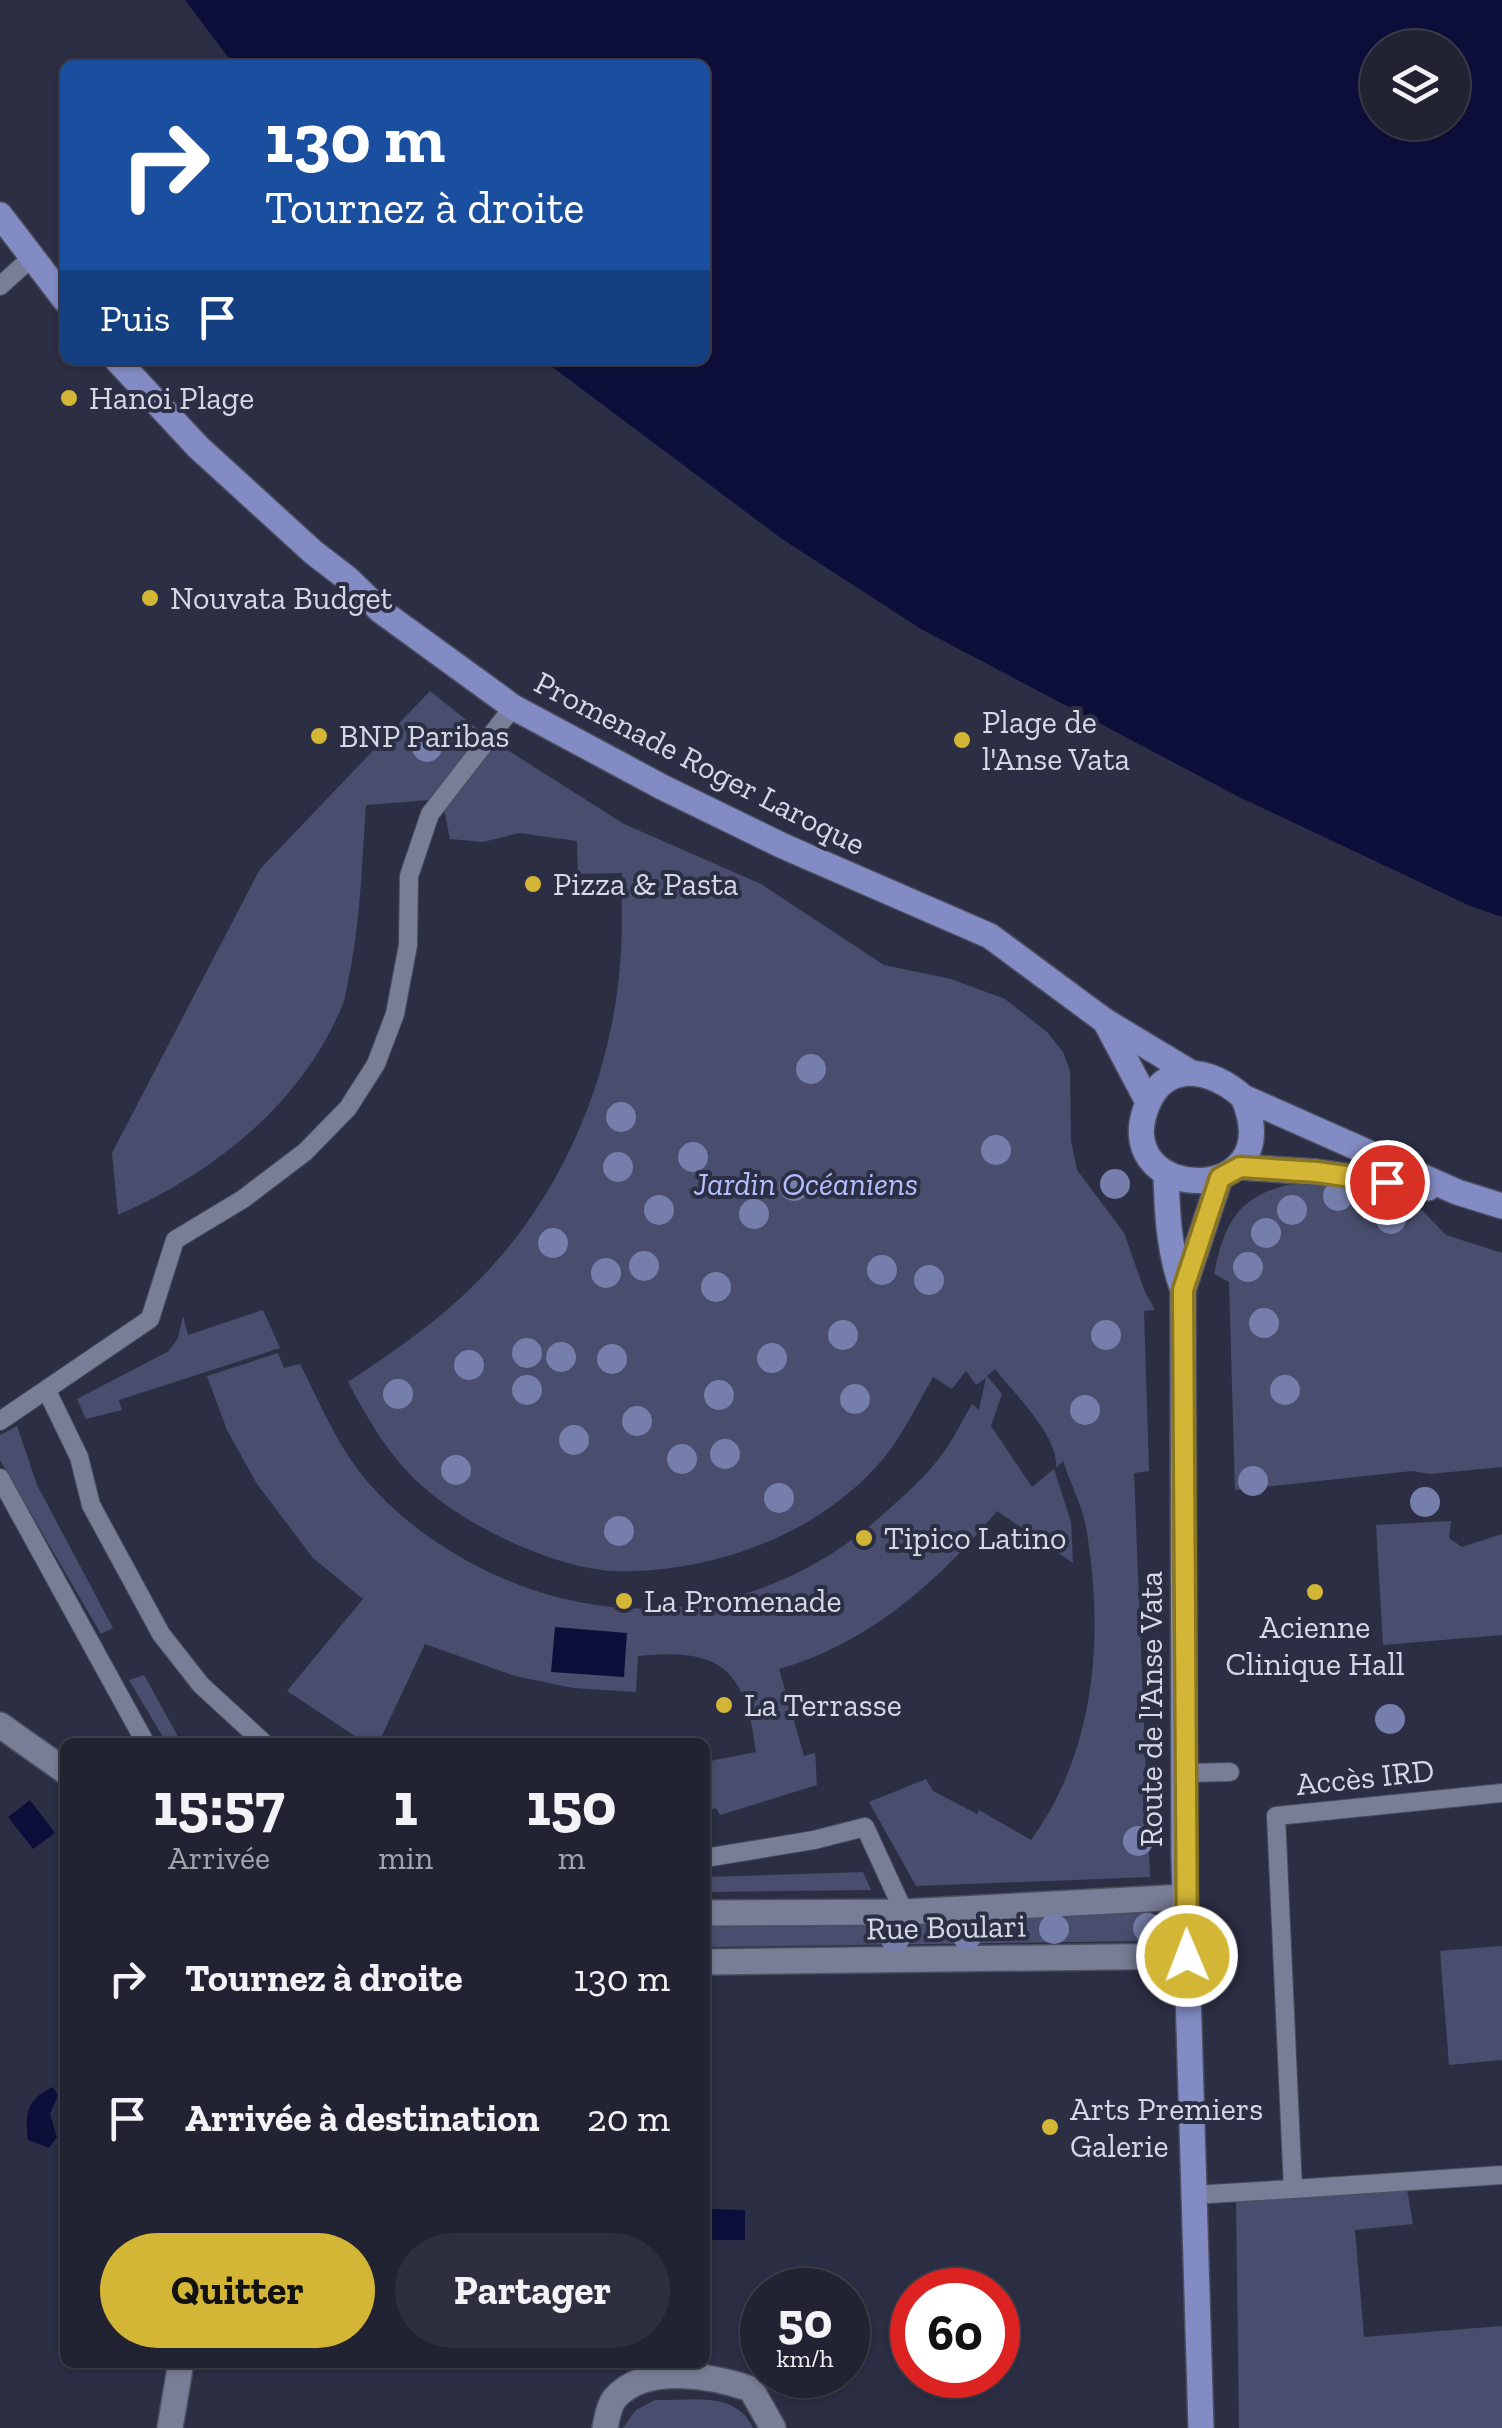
<!DOCTYPE html>
<html lang="fr">
<meta charset="utf-8">
<style>
:root{--surface:#212333;--page:#2d2f3f;--text:#f1f3f6;--muted:#a2a4ac;--line:#3e404e;--accent:#d3b635}
body{margin:0;font-family:"Zilla Slab",serif;background:var(--page);color:var(--text);height:100vh;display:flex;flex-direction:column;font-size:38px;white-space:nowrap}
*{box-sizing:border-box;margin:0}
p{font-size:32px;color:var(--muted)}
.icon{flex:none;width:55px;height:55px;fill:none;stroke:currentColor;stroke-width:2;stroke-linecap:round;stroke-linejoin:round}
.map{position:relative;flex:1;overflow:hidden}
.drawer{position:absolute;left:60px;top:1738px;width:650px;height:630px;display:flex;flex-direction:column;background:var(--surface);border-radius:15px;box-shadow:0 2px 8px #0004,0 0 0 2px var(--line)}
.drawer>*{flex:none}
.banner{position:absolute;left:60px;top:60px;width:650px;height:305px;border-radius:15px;box-shadow:0 2px 8px #0004,0 0 0 2px var(--line);background:#1a4fa0;color:#fff;overflow:hidden}
.buttons{position:absolute;left:1360px;top:30px;display:grid;gap:20px}
.buttons a{display:grid;place-items:center;width:110px;height:110px;border-radius:50%;background:var(--surface);box-shadow:0 2px 8px #0004,0 0 0 2px var(--line);font-size:50px}
.speed{position:absolute;left:740px;top:2268px;display:flex;gap:20px;font-size:50px;font-weight:700;text-align:center}
.speed>*{display:grid;place-content:center;width:130px;height:130px;border-radius:50%;background:var(--surface);box-shadow:0 2px 8px #0004,0 0 0 2px var(--line);line-height:1}
.speed small{font-size:25px;font-weight:400}
.speed .limit{border:15px solid #d22;background:#fff;color:#111}
.pin{position:absolute;display:grid;place-items:center;width:85px;height:85px;color:#fff;margin:-42px;border:5px solid #fff;border-radius:50%;box-shadow:0 2px 10px #0007}
.me{position:absolute;width:110px;margin:-55px;rotate:359deg;stroke-linejoin:round;filter:drop-shadow(0 0 8px #0008)}
.turn{display:flex;align-items:center;gap:35px;height:210px;padding:0 40px;font-size:45px}
.turn .icon{width:130px;height:130px;stroke-width:2.5}
.turn b{display:block;font-size:70px;line-height:85px}
.then{display:flex;align-items:center;height:95px;padding:0 40px;background:#0003;gap:20px;font-size:38px}
.eta{display:flex;justify-content:space-evenly;align-items:center;height:170px;text-align:center}
.eta b{font-size:60px;font-weight:800;line-height:70px}
.primary-button{display:flex;gap:20px;margin-top:auto;padding:20px 40px}
.primary-button a{flex:1;height:115px;border-radius:60px;background:var(--accent);color:#111;font-size:40px;font-weight:800;line-height:115px;text-align:center}
.primary-button a+a{background:var(--page);color:var(--text)}
ul{padding:0;list-style:none}
li{display:flex;align-items:center;gap:30px;height:140px;padding:0 40px}
li div{flex:1}
li b{display:block;font-size:38px}
li em{font-style:normal}
.map>svg:first-child{display:block}
.green{fill:#494e6e}
.water{fill:#0e0e3b;fill-rule:evenodd}
.lines{fill:none;stroke-linecap:round;stroke-linejoin:round}
.lane-casing{stroke:#4a4d5e;stroke-width:20}
.street-casing{stroke:#4a4d5e;stroke-width:28}
.secondary-casing{stroke:#4a4d5e;stroke-width:28}
.primary-casing{stroke:#4a4d5e;stroke-width:28}
.lane{stroke:#797e97;stroke-width:18}
.street{stroke:#797e97;stroke-width:25}
.secondary{stroke:#797e97;stroke-width:25}
.primary{stroke:#828bc3;stroke-width:25}
.tree{fill:#767eab}
.route-casing{stroke:#897622;stroke-width:25}
.route{stroke:#d3b635;stroke-width:18}
.poi-dot{fill:#d3b635;stroke:#2c2f44;stroke-width:4}
.labels{text-anchor:middle;stroke-width:8;stroke-linejoin:round;paint-order:stroke}
.poi-label{font-size:32px;fill:#d5d8e5;stroke:#2c2f44;text-anchor:start}
.street-label{font-size:32px;fill:#d5d8e5;stroke:#2c2f44}
.park-label{font-size:32px;font-style:italic;fill:#b3bfff;stroke:#2c2f44}
</style>
<div class="map">
<svg width="1502" height="2428" viewBox="0 0 1502 2428">
<rect width="100%" height="100%" fill="#2c2f44"/>
<g class="green">
<path d="M 430,691 L 490,739 L 624,824 L 761,884 L 884,965 L 951,979 L 1005,999 L 1047,1032 L 1063,1052 L 1070,1071 L 1071,1141 L 1077,1170 L 1124,1233 L 1145,1292 L 1155,1310 L 1144,1311 L 1149,1471 L 1134,1473 L 1150,1877 L 916,1886 L 869,1802 L 926,1779 L 933,1791 L 977,1814 L 979,1810 L 1031,1840 C 1097,1749 1104,1634 1086,1527 C 1082,1505 1070,1483 1063,1461 L 1056,1468 C 1060,1438 1014,1393 995,1369 L 987,1376 L 1002,1394 L 991,1426 L 1032,1487 L 1054,1469 L 1071,1522 L 1073,1563 L 997,1511 C 939,1581 868,1644 779,1669 L 804,1756 L 815,1753 L 817,1785 L 720,1815 L 716,1808 L 706,1811 L 705,1777 L 712,1775 L 710,1761 L 756,1752 C 746,1670 722,1647 638,1656 L 636,1692 L 573,1688 L 515,1676 L 425,1644 L 379,1742 L 364,1742 L 287,1691 L 363,1599 L 313,1558 L 257,1484 L 227,1430 L 207,1376 L 278,1353 L 284,1368 L 300,1364 C 319,1401 336,1443 363,1476 C 398,1520 451,1556 502,1578 C 638,1637 781,1609 888,1510 C 907,1493 926,1476 941,1456 C 953,1440 962,1421 972,1404 L 979,1410 L 986,1378 L 976,1385 L 966,1371 L 952,1389 L 933,1377 C 916,1407 900,1441 876,1467 C 812,1537 708,1574 615,1571 C 558,1569 471,1528 428,1491 C 392,1461 370,1423 348,1382 C 395,1351 440,1320 480,1279 C 561,1197 611,1080 620,965 C 623,935 621,904 622,873 L 578,874 L 577,841 L 519,833 L 483,842 L 450,839 L 442,799 L 366,805 C 362,858 361,913 351,966 C 348,978 347,992 343,1004 C 302,1104 214,1173 118,1215 L 112,1153 L 260,869 Z"/>
<path d="M 1297,1183 L 1339,1184 L 1389,1191 L 1417,1205 L 1446,1235 L 1502,1253 L 1502,1467 L 1430,1474 L 1412,1471 L 1235,1490 L 1229,1282 L 1214,1274 C 1225,1219 1240,1194 1297,1183 Z"/>
<path d="M 263,1310 L 280,1348 L 119,1400 L 122,1410 L 86,1419 L 77,1399 L 169,1351 L 178,1338 L 183,1316 L 188,1335 Z"/>
<path d="M 17,1426 L 37,1485 L 113,1628 L 101,1634 L 0,1460 L 0,1435 Z"/>
<path d="M 1451,1521 L 1449,1538 L 1462,1547 L 1502,1534 L 1502,1635 L 1383,1645 L 1376,1525 Z"/>
<path d="M 144,1675 L 181,1742 L 166,1742 L 129,1680 Z"/>
<path d="M 863,1872 L 871,1890 L 705,1892 L 705,1877 Z"/>
<path d="M 1151,1910 L 1152,1941 L 705,1947 L 705,1922 Z"/>
<path d="M 1502,1946 L 1502,2060 L 1449,2065 L 1440,1951 Z"/>
<path d="M 1407,2190 L 1413,2224 L 1355,2230 L 1364,2337 L 1502,2326 L 1502,2428 L 1239,2428 L 1236,2200 Z"/>
<path d="M 655,2400 C 690,2401 736,2390 753,2428 L 623,2428 L 636,2410 Z"/>
</g>
<g class="water">
<path d="M 185,0 L 1502,0 L 1502,917 L 1468,905 L 1239,797 L 921,629 L 782,539 L 543,360 L 705,360 L 705,65 L 234,65 ZM 1378,48 L 1452,48 L 1452,122 L 1378,122 Z"/>
<path d="M 555,1627 L 627,1633 L 624,1677 L 551,1672 Z"/>
<path d="M 30,1800 L 55,1833 L 33,1849 L 8,1817 Z"/>
<path d="M 53,2087 L 58,2095 L 50,2114 L 57,2137 L 49,2148 L 28,2140 C 25,2112 26,2100 53,2087 Z"/>
<path d="M 705,2209 L 745,2210 L 745,2240 L 705,2240 Z"/>
</g>
<g class="lines">
<defs>
<g id="lane">
<path d="M 0,286 L 30,259"/>
<path d="M 47,1391 L 79,1457 L 91,1505 L 161,1634 L 201,1685 L 263,1742"/>
<path d="M 0,1421 L 150,1319 L 175,1240 L 243,1199 L 305,1152 L 348,1108 L 376,1064 L 395,1014 L 408,945 L 409,876 L 430,814 L 513,707"/>
<path d="M 0,1478 L 145,1742"/>
<path d="M 1185,1773 L 1230,1772"/>
<path d="M 1502,1793 L 1276,1816 L 1293,2189 L 1502,2175"/>
<path d="M 705,1858 L 814,1840 L 865,1827 L 904,1912"/>
<path d="M 1193,2195 L 1293,2189"/>
</g>
<g id="street">
<path d="M 170,2428 L 181,2362"/>
<path d="M 605,2428 C 607,2419 609,2405 615,2398 C 646,2363 712,2376 751,2389 L 773,2428"/>
</g>
<g id="secondary">
<path d="M 0,1725 L 65,1771"/>
<path d="M 705,1913 L 904,1912 L 1185,1897"/>
<path d="M 705,1962 L 1187,1956"/>
</g>
<g id="primary">
<path d="M 0,215 L 65,300"/>
<path d="M 117,360 L 198,447 L 313,552 L 348,579 L 381,611 L 513,707 L 662,787 L 783,846 L 990,936 L 1105,1021 L 1188,1071"/>
<path d="M 1105,1021 L 1148,1102"/>
<path d="M 1243,1097 C 1291,1208 1114,1204 1145,1111 C 1162,1059 1210,1067 1243,1097 L 1457,1192 L 1502,1206"/>
<path d="M 1240,1167 L 1317,1172 L 1428,1188"/>
<path d="M 1166,1173 C 1167,1214 1169,1252 1183,1290 L 1184,1857 L 1201,2428"/>
<path d="M 1183,1290 L 1220,1178"/>
</g>
</defs>
<use href="#lane" class="lane-casing"/>
<use href="#street" class="street-casing"/>
<use href="#secondary" class="secondary-casing"/>
<use href="#primary" class="primary-casing"/>
<use href="#lane" class="lane"/>
<use href="#street" class="street"/>
<use href="#secondary" class="secondary"/>
<use href="#primary" class="primary"/>
</g>
<g class="tree">
<circle cx="427" cy="747" r="15"/>
<circle cx="811" cy="1069" r="15"/>
<circle cx="621" cy="1117" r="15"/>
<circle cx="996" cy="1150" r="15"/>
<circle cx="693" cy="1157" r="15"/>
<circle cx="618" cy="1167" r="15"/>
<circle cx="1115" cy="1184" r="15"/>
<circle cx="794" cy="1186" r="15"/>
<circle cx="1338" cy="1196" r="15"/>
<circle cx="659" cy="1210" r="15"/>
<circle cx="1292" cy="1210" r="15"/>
<circle cx="754" cy="1214" r="15"/>
<circle cx="1391" cy="1219" r="15"/>
<circle cx="1266" cy="1233" r="15"/>
<circle cx="553" cy="1243" r="15"/>
<circle cx="644" cy="1266" r="15"/>
<circle cx="1248" cy="1267" r="15"/>
<circle cx="882" cy="1270" r="15"/>
<circle cx="606" cy="1273" r="15"/>
<circle cx="929" cy="1280" r="15"/>
<circle cx="716" cy="1287" r="15"/>
<circle cx="1264" cy="1323" r="15"/>
<circle cx="843" cy="1335" r="15"/>
<circle cx="1106" cy="1335" r="15"/>
<circle cx="527" cy="1353" r="15"/>
<circle cx="561" cy="1357" r="15"/>
<circle cx="772" cy="1358" r="15"/>
<circle cx="612" cy="1359" r="15"/>
<circle cx="469" cy="1365" r="15"/>
<circle cx="527" cy="1390" r="15"/>
<circle cx="1285" cy="1390" r="15"/>
<circle cx="398" cy="1394" r="15"/>
<circle cx="719" cy="1395" r="15"/>
<circle cx="855" cy="1399" r="15"/>
<circle cx="1085" cy="1410" r="15"/>
<circle cx="637" cy="1421" r="15"/>
<circle cx="574" cy="1440" r="15"/>
<circle cx="725" cy="1454" r="15"/>
<circle cx="682" cy="1459" r="15"/>
<circle cx="456" cy="1470" r="15"/>
<circle cx="1253" cy="1481" r="15"/>
<circle cx="779" cy="1498" r="15"/>
<circle cx="1425" cy="1502" r="15"/>
<circle cx="619" cy="1531" r="15"/>
<circle cx="1390" cy="1719" r="15"/>
<circle cx="1138" cy="1841" r="15"/>
<circle cx="1148" cy="1928" r="15"/>
<circle cx="1054" cy="1929" r="15"/>
<circle cx="967" cy="1935" r="15"/>
<circle cx="895" cy="1937" r="15"/>
</g>
<g class="lines">
<defs>
<path id="route" d="M 1187,1956 L 1183,1290 L 1220,1178 L 1240,1167 L 1317,1172 L 1387,1182"/>
</defs>
<use href="#route" class="route-casing"/>
<use href="#route" class="route"/>
</g>
<g class="poi-dot">
<circle cx="69" cy="398" r="10"/>
<circle cx="150" cy="598" r="10"/>
<circle cx="319" cy="736" r="10"/>
<circle cx="962" cy="740" r="10"/>
<circle cx="533" cy="884" r="10"/>
<circle cx="864" cy="1538" r="10"/>
<circle cx="1315" cy="1592" r="10"/>
<circle cx="624" cy="1601" r="10"/>
<circle cx="724" cy="1705" r="10"/>
<circle cx="1050" cy="2127" r="10"/>
</g>
<g class="labels">
<g class="poi-label">
<text x="89" y="409">Hanoi Plage</text>
<text x="170" y="609">Nouvata Budget</text>
<text x="982" y="733">Plage de<tspan x="982" dy="37">l'Anse Vata</tspan></text>
<text x="339" y="747">BNP Paribas</text>
<text x="553" y="895">Pizza &amp; Pasta</text>
<text x="884" y="1549">Tipico Latino</text>
<text x="644" y="1612">La Promenade</text>
<text x="1315" y="1638" text-anchor="middle">Acienne<tspan x="1315" dy="37">Clinique Hall</tspan></text>
<text x="744" y="1716">La Terrasse</text>
<text x="1070" y="2120">Arts Premiers<tspan x="1070" dy="37">Galerie</tspan></text>
</g>
<g class="street-label">
<text transform="translate(700 763) rotate(27)" y="11">Promenade Roger Laroque</text>
<text transform="translate(1151 1709) rotate(-90)" y="11">Route de l'Anse Vata</text>
<text transform="translate(1365 1777) rotate(-6)" y="11">Accès IRD</text>
<text transform="translate(946 1927) rotate(-1)" y="11">Rue Boulari</text>
</g>
<g class="park-label">
<text x="806" y="1195">Jardin Océaniens</text>
</g>
</g>
</svg>
<div class="buttons">
<a><svg class="icon" aria-label="layers" viewBox="0 0 24 24"><path d="M12 4l9 5-9 5-9-5zM3 14l9 5 9-5"/></svg></a>
</div>
<div class="speed"><div>50<small>km/h</small></div><div class="limit">60</div></div>
<div class="pin" style="left:1387px;top:1182px;background:#d93025"><svg class="icon" aria-label="arrive" viewBox="0 0 24 24"><path d="M6 21V4h12l-3 4 3 4H6"/></svg></div>
<svg class="me" style="left:1187px;top:1956px" viewBox="-20 -20 40 40"><circle r="17" fill="#d3b635" stroke="#fff" stroke-width="3"/><path d="M0-11L8 9 0 5-8 9z" fill="#fff"/></svg>
<div class="banner">
<div class="turn"><svg class="icon" aria-label="right" viewBox="0 0 24 24"><path d="M7 20v-9h11M14 6l5 5-5 5"/></svg><div><b>130 m</b>Tournez à droite</div></div>
<div class="then">Puis<svg class="icon" aria-label="arrive" viewBox="0 0 24 24"><path d="M6 21V4h12l-3 4 3 4H6"/></svg></div>
</div>
<section class="drawer">
<div class="eta">
<div><b>15:57</b><p>Arrivée</p></div>
<div><b>1</b><p>min</p></div>
<div><b>150</b><p>m</p></div>
</div>
<ul>
<li><svg class="icon" aria-label="right" viewBox="0 0 24 24"><path d="M7 20v-9h11M14 6l5 5-5 5"/></svg><div><b>Tournez à droite</b></div><em>130 m</em></li>
<li><svg class="icon" aria-label="arrive" viewBox="0 0 24 24"><path d="M6 21V4h12l-3 4 3 4H6"/></svg><div><b>Arrivée à destination</b></div><em>20 m</em></li>
</ul>
<div class="primary-button"><a>Quitter</a><a>Partager</a></div>
</section>
</div>
